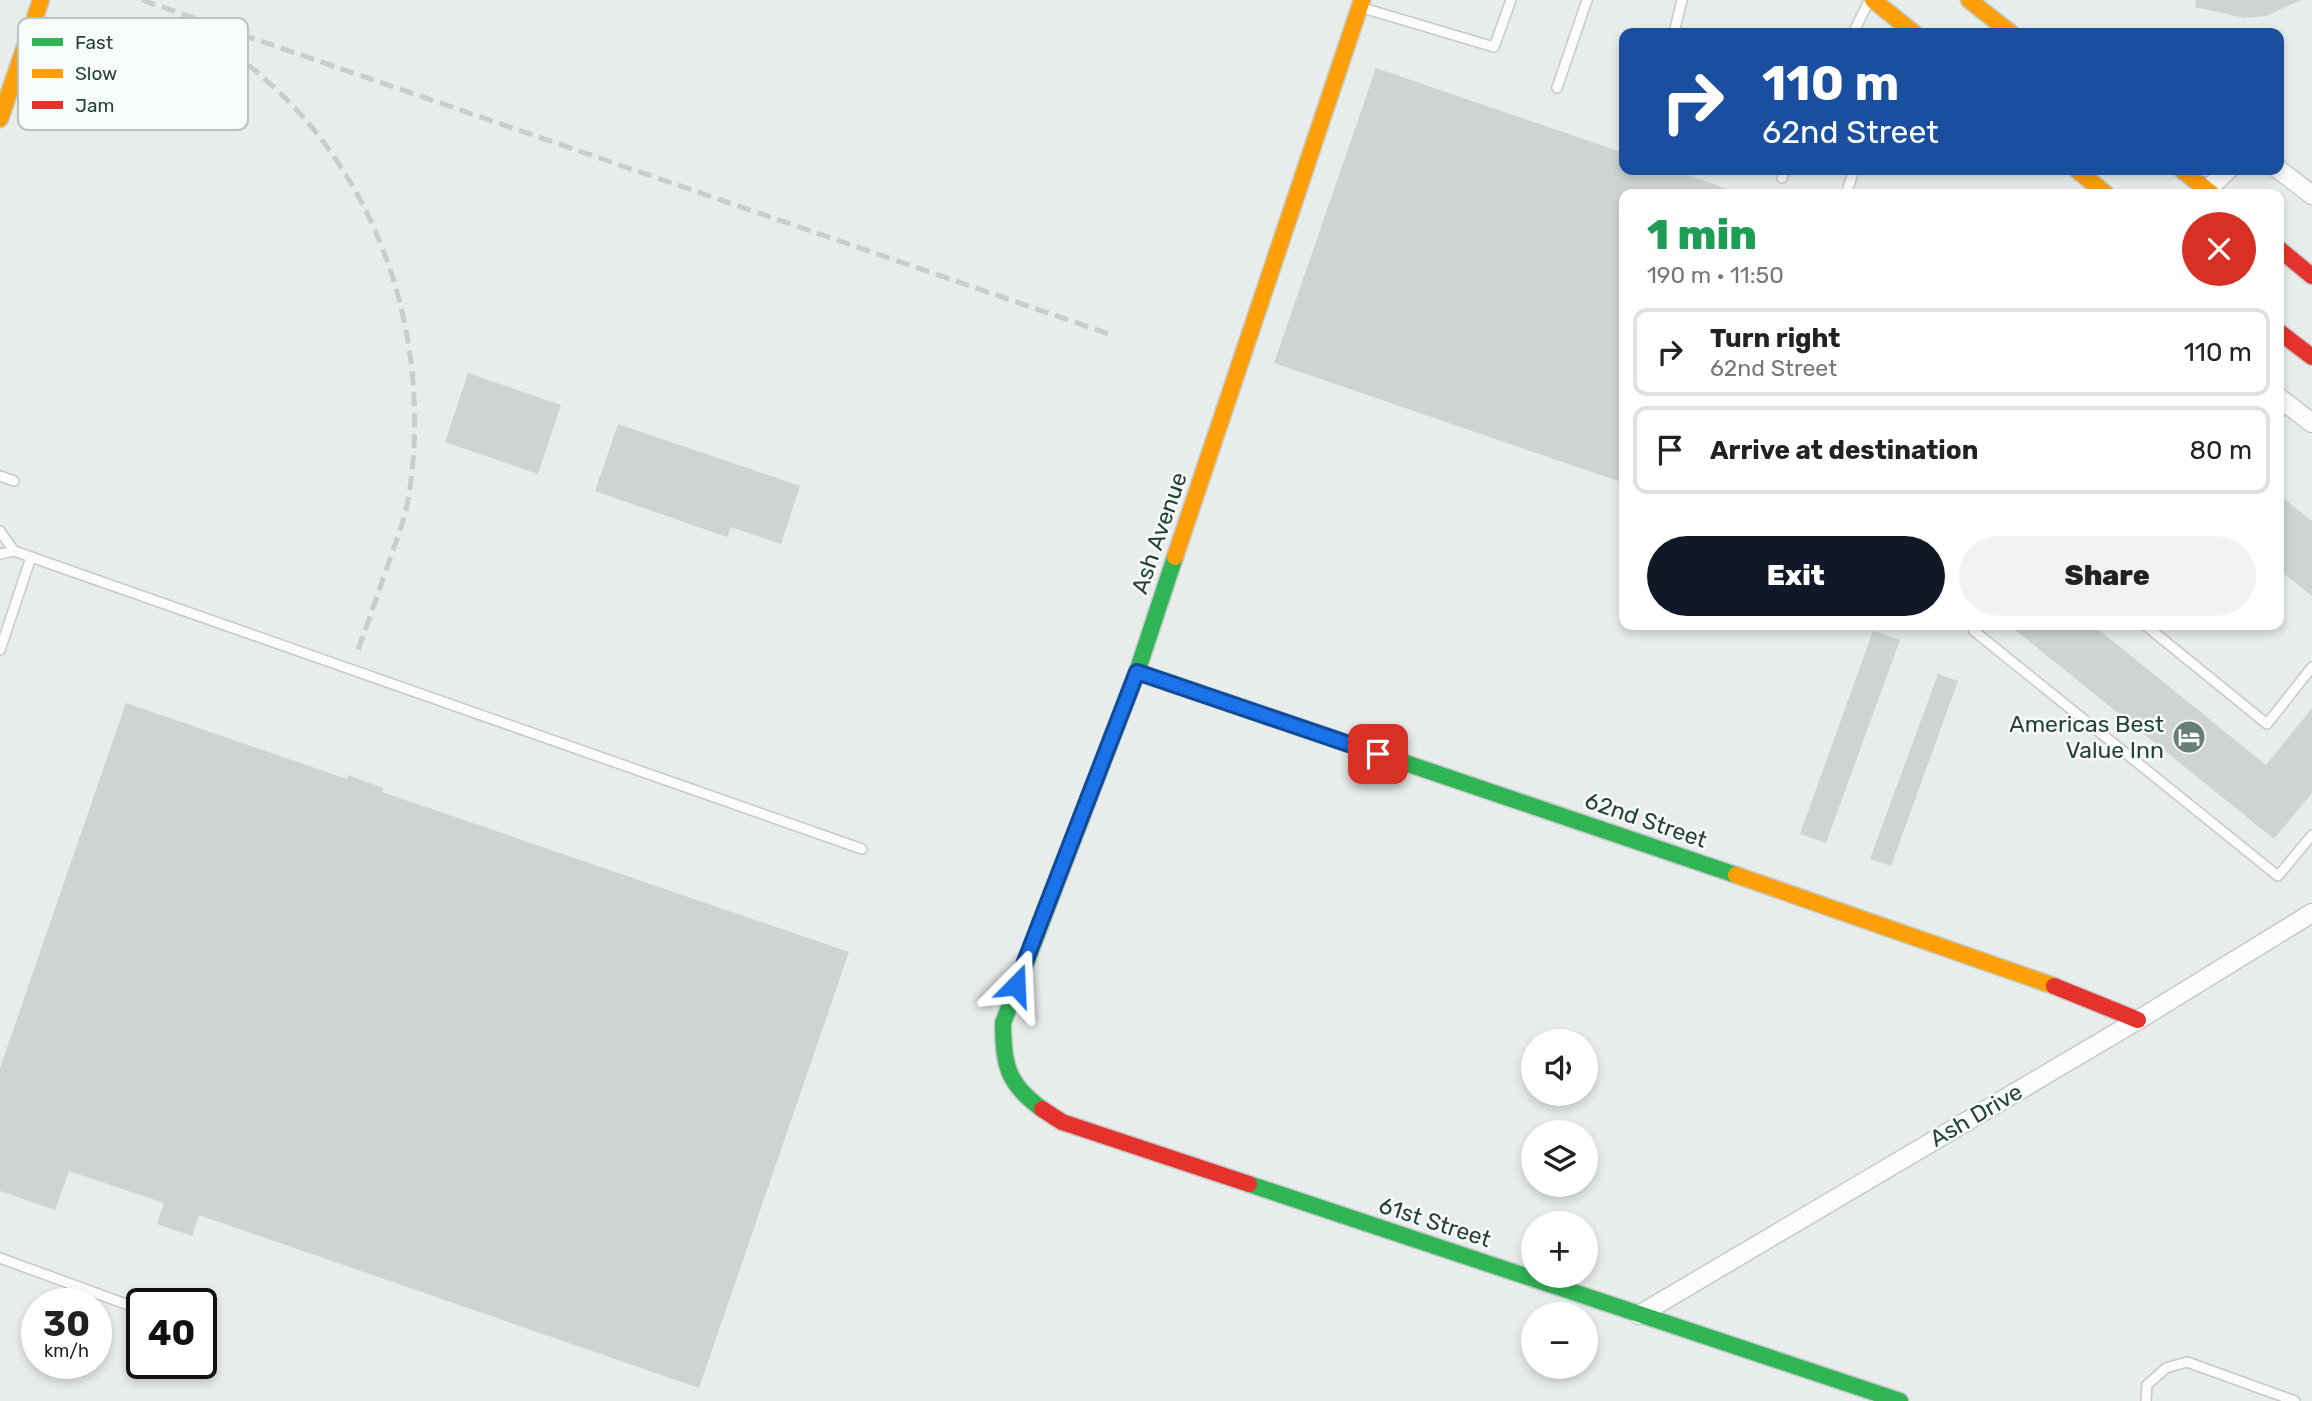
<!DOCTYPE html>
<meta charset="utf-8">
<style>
:root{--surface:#fff;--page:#f2f2f2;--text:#222;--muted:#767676;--line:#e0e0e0;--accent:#111827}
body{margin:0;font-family:Rubik,sans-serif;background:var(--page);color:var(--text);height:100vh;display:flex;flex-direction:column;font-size:26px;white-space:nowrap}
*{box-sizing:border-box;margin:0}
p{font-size:23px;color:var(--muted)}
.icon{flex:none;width:38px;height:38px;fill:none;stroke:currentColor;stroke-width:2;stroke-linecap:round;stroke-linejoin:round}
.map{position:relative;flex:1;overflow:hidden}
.sheet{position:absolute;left:1619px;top:189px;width:665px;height:441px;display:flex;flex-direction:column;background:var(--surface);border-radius:14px;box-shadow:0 4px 10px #0003}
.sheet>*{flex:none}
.guide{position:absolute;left:1619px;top:28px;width:665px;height:147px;border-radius:14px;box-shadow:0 4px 10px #0003;background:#1a4fa0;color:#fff;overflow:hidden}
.buttons{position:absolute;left:1521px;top:1029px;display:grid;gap:14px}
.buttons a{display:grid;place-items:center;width:77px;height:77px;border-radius:50%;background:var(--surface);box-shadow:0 4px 10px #0003;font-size:35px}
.speed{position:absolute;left:21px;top:1288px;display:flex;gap:14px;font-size:35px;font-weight:700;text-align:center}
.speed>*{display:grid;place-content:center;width:91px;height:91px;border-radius:50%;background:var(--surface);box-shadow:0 4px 10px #0003;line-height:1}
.speed small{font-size:18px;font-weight:400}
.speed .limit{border:4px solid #111;border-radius:10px;background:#fff;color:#111}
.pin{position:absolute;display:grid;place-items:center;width:60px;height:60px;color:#fff;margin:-30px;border-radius:14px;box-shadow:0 4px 10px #0006}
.me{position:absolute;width:77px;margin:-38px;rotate:21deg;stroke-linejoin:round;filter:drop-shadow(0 0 5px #0008)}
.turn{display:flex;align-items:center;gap:24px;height:147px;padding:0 28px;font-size:32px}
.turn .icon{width:91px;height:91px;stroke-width:2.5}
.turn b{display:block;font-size:49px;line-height:60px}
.round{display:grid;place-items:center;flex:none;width:74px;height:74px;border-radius:37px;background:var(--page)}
.overview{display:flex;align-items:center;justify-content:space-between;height:119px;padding:0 28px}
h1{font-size:42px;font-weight:800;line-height:52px;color:#1e9e55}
.button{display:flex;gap:14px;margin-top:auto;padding:14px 28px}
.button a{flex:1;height:80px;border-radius:42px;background:var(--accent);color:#fff;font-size:28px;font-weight:800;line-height:80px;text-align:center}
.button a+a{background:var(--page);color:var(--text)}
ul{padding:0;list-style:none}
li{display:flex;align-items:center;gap:21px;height:88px;margin:0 14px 10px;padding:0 14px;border:4px solid var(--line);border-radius:14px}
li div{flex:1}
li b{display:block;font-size:26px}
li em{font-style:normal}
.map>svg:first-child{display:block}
.building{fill:#cfd4d2}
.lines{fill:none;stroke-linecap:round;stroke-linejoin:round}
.lane-casing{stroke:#c5cac8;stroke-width:12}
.street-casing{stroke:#c5cac8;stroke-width:21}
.fast-casing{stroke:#c3cbc8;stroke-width:19}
.slow-casing{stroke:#c3cbc8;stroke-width:19}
.jam-casing{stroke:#c3cbc8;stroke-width:19}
.lane{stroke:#fcfcfc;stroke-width:9}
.street{stroke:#fcfcfc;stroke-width:18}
.fast{stroke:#30b455;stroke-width:16}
.slow{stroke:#ff9f0a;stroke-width:16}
.jam{stroke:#e5322d;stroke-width:16}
.rail{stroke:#c9cdcc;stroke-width:5;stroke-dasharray:14 7;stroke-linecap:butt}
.route-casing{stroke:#114b97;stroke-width:18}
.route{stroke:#1a73e8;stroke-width:12}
.labels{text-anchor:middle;stroke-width:5;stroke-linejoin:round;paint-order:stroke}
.street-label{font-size:23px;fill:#24423a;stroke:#f7fbf9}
.poi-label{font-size:23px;fill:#24423a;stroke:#f7fbf9;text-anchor:end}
.key{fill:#f7fbf9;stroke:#b8c4c0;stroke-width:2}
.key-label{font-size:19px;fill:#24423a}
</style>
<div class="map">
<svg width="2312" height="1401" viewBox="0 0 2312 1401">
<rect width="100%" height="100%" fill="#e8edeb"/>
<g class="building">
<path d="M 2196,0 L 2301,0 L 2266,16 L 2244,18 L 2195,7 Z"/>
<path d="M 1376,68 L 1624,153 L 1624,170 L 1673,170 L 1736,192 L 1736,194 L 1624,194 L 1624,483 L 1274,363 Z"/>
<path d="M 468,373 L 561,405 L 538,474 L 445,442 Z"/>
<path d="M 618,424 L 800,486 L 781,544 L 731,527 L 727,537 L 595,491 Z"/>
<path d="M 2278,494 L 2312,521 L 2312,596 L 2278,569 Z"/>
<path d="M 2009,625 L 2093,625 L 2266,765 L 2312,708 L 2312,793 L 2274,839 Z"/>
<path d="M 1873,631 L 1900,640 L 1826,843 L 1800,834 Z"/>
<path d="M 1938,674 L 1958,681 L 1891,866 L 1870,859 Z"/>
<path d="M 126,703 L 347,779 L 348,775 L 383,788 L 382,792 L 849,952 L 699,1388 L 199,1215 L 192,1236 L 157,1224 L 164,1203 L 69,1171 L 55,1210 L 0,1191 L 0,1068 Z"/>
</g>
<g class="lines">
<defs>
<g id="lane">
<path d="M 1363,8 L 1494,47 L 1511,0"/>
<path d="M 1674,33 L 1682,0"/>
<path d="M 1853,33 L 1867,5"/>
<path d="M 1557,88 L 1587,0"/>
<path d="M 1782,178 L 1785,170"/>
<path d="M 1846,194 L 1854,170"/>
<path d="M 2278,415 L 2287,404"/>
<path d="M 0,476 L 14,481"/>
<path d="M 0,531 L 14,551 L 0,554"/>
<path d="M 14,551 L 862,849"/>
<path d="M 1978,625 L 1974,631 L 2278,876 L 2312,835"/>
<path d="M 2145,625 L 2267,724 L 2312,667"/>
<path d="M 0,650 L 31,557"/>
<path d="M 0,1258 L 142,1310"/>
<path d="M 2146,1401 L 2147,1385 L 2166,1368 L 2187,1362 L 2295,1401"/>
</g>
<g id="street">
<path d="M 2278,169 L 2312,195"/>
<path d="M 2207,190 L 2228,170"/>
<path d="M 2278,397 L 2312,423"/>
<path d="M 1639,1315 L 2138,1020 L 2312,913"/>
</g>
<g id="fast">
<path d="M 1137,672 L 1736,875"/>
<path d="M 1042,1109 C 1007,1084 1003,1064 1003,1023 L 1137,672 L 1175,557"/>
<path d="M 1249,1184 L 1900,1401"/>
</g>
<g id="slow">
<path d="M 1873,0 L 1914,33"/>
<path d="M 1969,0 L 2011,33"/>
<path d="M 0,119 L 41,0"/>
<path d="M 2077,170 L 2106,194"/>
<path d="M 2182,170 L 2212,194"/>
<path d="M 1175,557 L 1362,0"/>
<path d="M 1736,875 L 2054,986"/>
</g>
<g id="jam">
<path d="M 2278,248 L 2312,276"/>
<path d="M 2278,331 L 2312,357"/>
<path d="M 2054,986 L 2138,1020"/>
<path d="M 1042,1109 L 1062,1122 L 1249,1184"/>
</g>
</defs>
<use href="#lane" class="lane-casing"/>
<use href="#street" class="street-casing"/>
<use href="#fast" class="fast-casing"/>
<use href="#slow" class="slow-casing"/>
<use href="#jam" class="jam-casing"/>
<use href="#lane" class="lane"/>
<use href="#street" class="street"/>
<use href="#fast" class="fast"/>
<use href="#slow" class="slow"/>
<use href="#jam" class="jam"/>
<g class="rail">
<path d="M 142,0 L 1109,334"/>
<path d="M 177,20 C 351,107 436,300 410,488 C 407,513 398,536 390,559 C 379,590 369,620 358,650"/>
</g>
</g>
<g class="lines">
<defs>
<path id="route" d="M 1016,985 L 1137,672 L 1378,754"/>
</defs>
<use href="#route" class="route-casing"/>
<use href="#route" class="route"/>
</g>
<defs>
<symbol id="hotel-disc" viewBox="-11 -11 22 22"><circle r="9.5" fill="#697e78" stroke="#f7fbf9"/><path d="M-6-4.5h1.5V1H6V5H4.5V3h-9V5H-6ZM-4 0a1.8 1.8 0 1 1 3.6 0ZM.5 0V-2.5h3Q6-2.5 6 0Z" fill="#fff"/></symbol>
</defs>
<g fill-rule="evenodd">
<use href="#hotel-disc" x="2170" y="718" width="38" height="38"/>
</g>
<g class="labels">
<g class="street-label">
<text transform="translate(1159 533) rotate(-71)" y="8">Ash Avenue</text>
<text transform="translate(1646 820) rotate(19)" y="8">62nd Street</text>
<text transform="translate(1976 1115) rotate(-30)" y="8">Ash Drive</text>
<text transform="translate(1435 1222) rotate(18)" y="8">61st Street</text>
</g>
<g class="poi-label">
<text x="2164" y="732">Americas Best<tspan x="2164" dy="26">Value Inn</tspan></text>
</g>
</g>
<rect x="18" y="18" width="230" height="112" rx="10" class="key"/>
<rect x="32" y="38" width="31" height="8" fill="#30b455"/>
<rect x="32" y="69" width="31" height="9" fill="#ff9f0a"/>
<rect x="32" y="101" width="31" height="8" fill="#e5322d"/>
<g class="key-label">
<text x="75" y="49">Fast</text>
<text x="75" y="80">Slow</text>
<text x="75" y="112">Jam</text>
</g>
</svg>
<div class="buttons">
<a><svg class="icon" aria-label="sound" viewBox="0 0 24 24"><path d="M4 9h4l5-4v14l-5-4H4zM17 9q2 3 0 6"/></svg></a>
<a><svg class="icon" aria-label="layers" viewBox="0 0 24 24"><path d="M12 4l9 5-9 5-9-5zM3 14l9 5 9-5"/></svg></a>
<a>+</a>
<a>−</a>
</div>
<div class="speed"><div>30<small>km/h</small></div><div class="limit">40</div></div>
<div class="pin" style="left:1378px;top:754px;background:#d93025"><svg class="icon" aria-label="arrive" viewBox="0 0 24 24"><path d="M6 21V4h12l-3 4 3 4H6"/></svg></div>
<svg class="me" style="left:1016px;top:985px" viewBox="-20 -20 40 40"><path d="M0-17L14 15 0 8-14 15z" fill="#1a73e8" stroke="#fff" stroke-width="4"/></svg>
<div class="guide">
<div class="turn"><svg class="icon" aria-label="right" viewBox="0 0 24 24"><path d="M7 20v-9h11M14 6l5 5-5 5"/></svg><div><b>110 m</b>62nd Street</div></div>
</div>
<section class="sheet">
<div class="overview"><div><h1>1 min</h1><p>190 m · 11:50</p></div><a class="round" style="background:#d93025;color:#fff"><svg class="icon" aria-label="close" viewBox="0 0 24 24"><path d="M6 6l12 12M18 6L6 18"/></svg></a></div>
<ul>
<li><svg class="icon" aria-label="right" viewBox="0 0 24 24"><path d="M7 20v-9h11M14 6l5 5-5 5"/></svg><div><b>Turn right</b><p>62nd Street</p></div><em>110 m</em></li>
<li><svg class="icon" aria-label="arrive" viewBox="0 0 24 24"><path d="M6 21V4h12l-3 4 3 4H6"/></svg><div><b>Arrive at destination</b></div><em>80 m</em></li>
</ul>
<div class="button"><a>Exit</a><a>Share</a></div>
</section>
</div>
